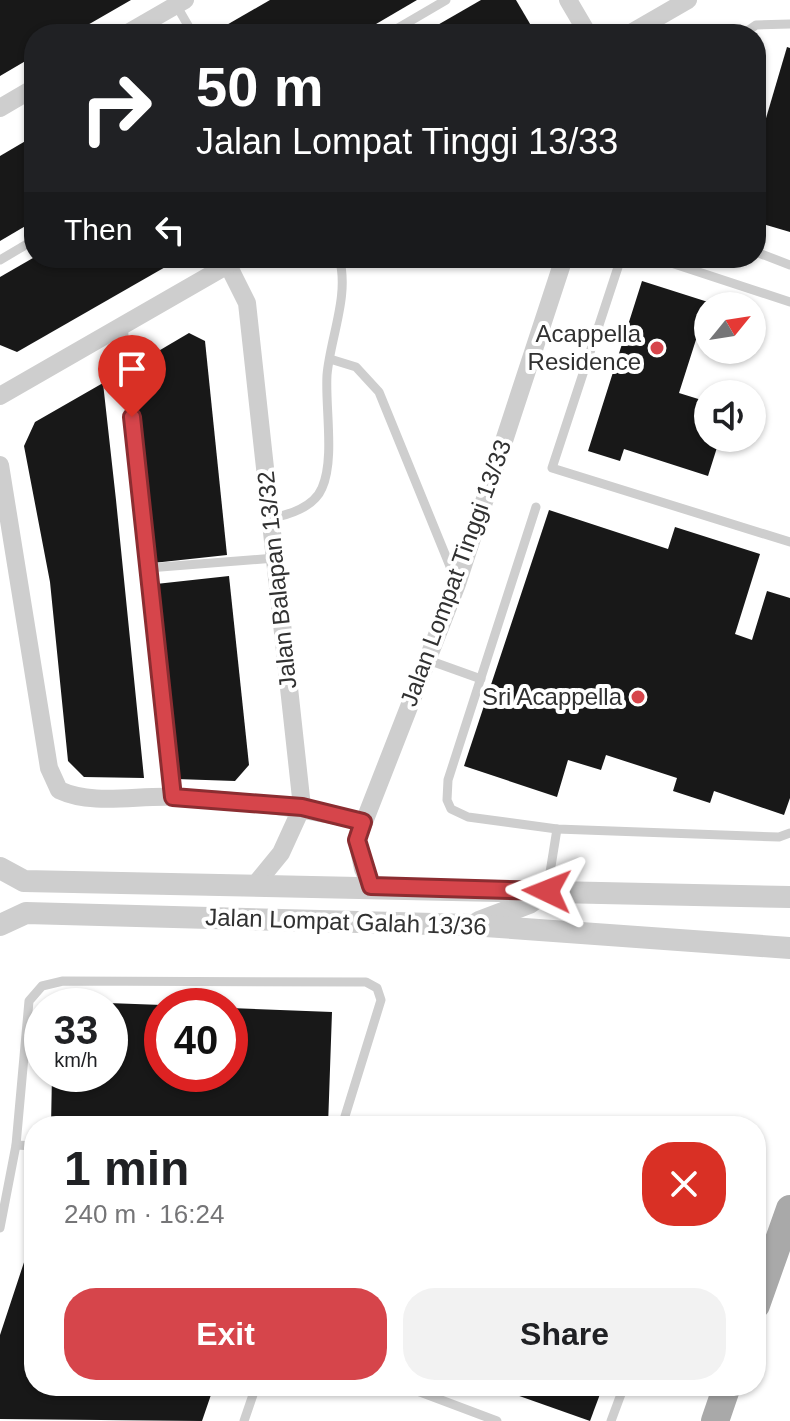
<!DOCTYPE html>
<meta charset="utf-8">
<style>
:root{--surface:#fff;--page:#f2f2f2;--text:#202124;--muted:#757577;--accent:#d6454b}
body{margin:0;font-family:Arial,sans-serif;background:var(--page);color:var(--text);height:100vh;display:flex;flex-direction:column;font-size:30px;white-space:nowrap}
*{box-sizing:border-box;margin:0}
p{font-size:26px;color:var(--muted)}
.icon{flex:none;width:44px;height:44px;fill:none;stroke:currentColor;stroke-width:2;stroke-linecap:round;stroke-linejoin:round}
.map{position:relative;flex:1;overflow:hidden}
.panel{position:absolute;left:24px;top:1116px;width:742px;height:280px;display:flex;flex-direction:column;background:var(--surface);border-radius:32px;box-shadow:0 2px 6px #0004}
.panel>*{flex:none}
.banner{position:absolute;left:24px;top:24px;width:742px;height:244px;border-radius:32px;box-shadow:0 2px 6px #0004;background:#202124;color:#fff;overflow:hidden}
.needle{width:52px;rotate:60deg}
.fabs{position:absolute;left:694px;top:292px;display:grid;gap:16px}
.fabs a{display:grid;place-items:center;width:72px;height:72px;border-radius:50%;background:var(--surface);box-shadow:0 2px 6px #0004;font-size:40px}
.speed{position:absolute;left:24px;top:988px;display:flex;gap:16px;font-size:40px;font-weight:700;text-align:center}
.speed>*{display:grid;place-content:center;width:104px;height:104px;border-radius:50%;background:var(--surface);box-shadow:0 2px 6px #0004;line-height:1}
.speed small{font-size:20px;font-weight:400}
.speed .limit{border:12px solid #d22;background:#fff;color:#111}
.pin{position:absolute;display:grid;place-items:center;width:68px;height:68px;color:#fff;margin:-82px -34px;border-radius:50% 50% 50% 0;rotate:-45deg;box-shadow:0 0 8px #0007}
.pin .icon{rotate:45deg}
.me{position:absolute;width:88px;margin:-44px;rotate:272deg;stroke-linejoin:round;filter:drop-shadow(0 0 6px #0008)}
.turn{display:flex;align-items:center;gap:28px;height:168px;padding:0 40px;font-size:36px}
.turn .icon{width:104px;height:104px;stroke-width:2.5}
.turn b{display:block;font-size:56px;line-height:68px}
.then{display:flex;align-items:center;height:76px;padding:0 40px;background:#0003;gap:16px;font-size:30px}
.round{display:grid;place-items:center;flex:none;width:84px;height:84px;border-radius:32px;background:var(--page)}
.head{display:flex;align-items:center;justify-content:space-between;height:136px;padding:0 40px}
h1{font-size:48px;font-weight:700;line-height:60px}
.button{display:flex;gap:16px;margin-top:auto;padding:16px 40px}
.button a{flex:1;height:92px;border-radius:32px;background:var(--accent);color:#fff;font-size:32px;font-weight:700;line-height:92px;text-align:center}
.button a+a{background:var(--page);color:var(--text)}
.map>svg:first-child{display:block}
.building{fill:#181818}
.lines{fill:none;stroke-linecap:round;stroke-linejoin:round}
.service{stroke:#cecece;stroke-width:9}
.minor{stroke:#cecece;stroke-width:18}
.tertiary{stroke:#cecece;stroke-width:22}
.primary{stroke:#a9a9a9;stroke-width:28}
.route-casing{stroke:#8b2d31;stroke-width:20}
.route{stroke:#d6454b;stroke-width:14}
.poi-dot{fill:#d6454b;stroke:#fff;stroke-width:3}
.labels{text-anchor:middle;stroke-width:8;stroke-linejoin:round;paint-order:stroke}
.poi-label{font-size:24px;fill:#313131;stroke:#fff;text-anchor:end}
.street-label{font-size:24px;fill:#313131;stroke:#fff}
</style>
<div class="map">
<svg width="790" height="1421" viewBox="0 0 790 1421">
<rect width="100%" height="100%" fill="#fff"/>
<g class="building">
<path d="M 0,0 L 131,0 L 72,34 L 34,34 L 34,56 L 0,76 Z"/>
<path d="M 270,0 L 417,0 L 359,34 L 211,34 Z"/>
<path d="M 481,0 L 516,0 L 536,34 L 422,34 Z"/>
<path d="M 787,47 L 790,48 L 790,232 L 756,222 L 756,152 Z"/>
<path d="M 34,136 L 34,221 L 0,241 L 0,156 Z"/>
<path d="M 33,258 L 181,258 L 17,352 L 0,345 L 0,277 Z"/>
<path d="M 642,281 L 708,302 L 679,393 L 708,402 L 708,438 L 720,438 L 708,476 L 624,449 L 620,461 L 588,451 Z"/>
<path d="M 189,333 L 205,341 L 227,555 L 153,563 L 133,366 Z"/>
<path d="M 103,383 L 116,500 L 144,778 L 84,777 L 68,761 L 50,582 L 24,446 L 35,422 Z"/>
<path d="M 549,510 L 668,549 L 675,527 L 760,554 L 735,634 L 752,640 L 767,591 L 790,598 L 790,798 L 784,815 L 714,791 L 710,803 L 673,791 L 677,778 L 606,755 L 601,770 L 568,760 L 557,797 L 464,766 Z"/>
<path d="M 229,576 L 249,765 L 235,781 L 176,779 L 156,584 Z"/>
<path d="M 54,1001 L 162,1005 L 162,1074 L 230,1074 L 230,1008 L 332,1012 L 328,1126 L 51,1126 L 52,1074 L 110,1074 L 110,1006 L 54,1006 Z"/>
<path d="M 33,1235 L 34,1386 L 214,1386 L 202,1421 L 0,1419 L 0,1335 Z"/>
<path d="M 491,1386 L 603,1386 L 590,1421 Z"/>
</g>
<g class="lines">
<g class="service">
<path d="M 175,3 L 193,34"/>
<path d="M 388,34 L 446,0"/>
<path d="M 743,34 L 756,25 L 790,24"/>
<path d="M 756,252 L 790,265"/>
<path d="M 621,258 L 552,468 L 790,542"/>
<path d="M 656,258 L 790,302"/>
<path d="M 0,260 L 34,240"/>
<path d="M 123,326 L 173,797"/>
<path d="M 330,359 L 356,367 L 379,392 L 456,581"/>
<path d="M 536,507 L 448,780 L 447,800 L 451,809 L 468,817 L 557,829 L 779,837 L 790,833"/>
<path d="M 271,518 C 289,515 314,507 322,488 C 335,459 325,407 327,375 C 330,339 350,294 339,258"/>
<path d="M 148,568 L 275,558"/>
<path d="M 428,660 L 481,679"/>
<path d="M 547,891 L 557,829"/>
<path d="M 16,1145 L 34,1146"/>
<path d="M 0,1228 L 16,1145 L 29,1001 L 42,986 L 63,981 L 366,982 L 377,988 L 381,1000 L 342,1126"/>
<path d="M 404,1386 L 497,1421"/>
<path d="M 244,1421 L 256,1386"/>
<path d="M 611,1421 L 624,1386"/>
</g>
<g class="minor">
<path d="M 568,0 L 588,34"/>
<path d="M 126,34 L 185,0"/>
<path d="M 629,34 L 688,0"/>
<path d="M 0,108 L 34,88"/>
<path d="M 228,265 L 247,303 L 302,807 L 281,853 L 254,886"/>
<path d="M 0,396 L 240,258"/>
<path d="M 0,465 L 49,768 L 59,790 C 93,806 137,795 174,797 C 238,800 301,807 363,822"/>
<path d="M 371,886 L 363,869 L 357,840 L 457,584 L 564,258"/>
</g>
<g class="tertiary">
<path d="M 0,868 L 24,881 L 790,897"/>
<path d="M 479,922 L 529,903 L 546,891"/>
<path d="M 0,925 L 26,913 L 471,925 L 790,948"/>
</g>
<g class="primary">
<path d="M 756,1305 L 790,1209"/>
<path d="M 715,1421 L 727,1386"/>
</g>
</g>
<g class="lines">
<defs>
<path id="route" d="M 132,417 L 173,797 L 302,807 L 363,822 L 357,840 L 371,886 L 547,891"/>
</defs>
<use href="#route" class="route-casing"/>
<use href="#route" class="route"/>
</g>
<g class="poi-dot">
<circle cx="657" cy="348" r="8"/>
<circle cx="638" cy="697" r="8"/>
</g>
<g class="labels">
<g class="poi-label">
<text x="641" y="342">Acappella<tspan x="641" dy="28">Residence</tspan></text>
<text x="622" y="705">Sri Acappella</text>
</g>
<g class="street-label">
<text transform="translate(456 573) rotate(-70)" y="8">Jalan Lompat Tinggi 13/33</text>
<text transform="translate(277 580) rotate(-96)" y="8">Jalan Balapan 13/32</text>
<text transform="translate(346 922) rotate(2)" y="8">Jalan Lompat Galah 13/36</text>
</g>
</g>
</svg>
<div class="fabs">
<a><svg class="needle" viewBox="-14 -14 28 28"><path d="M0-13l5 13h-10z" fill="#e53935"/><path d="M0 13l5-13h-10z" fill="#757577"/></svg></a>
<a><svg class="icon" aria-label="sound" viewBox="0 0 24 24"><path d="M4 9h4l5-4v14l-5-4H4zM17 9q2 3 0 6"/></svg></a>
</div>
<div class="speed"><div>33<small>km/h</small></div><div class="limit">40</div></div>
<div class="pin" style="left:132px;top:417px;background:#d93025"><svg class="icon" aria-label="arrive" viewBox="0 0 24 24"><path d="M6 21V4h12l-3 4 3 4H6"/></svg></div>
<svg class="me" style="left:547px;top:891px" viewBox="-20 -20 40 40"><path d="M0-17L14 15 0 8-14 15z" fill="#d6454b" stroke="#fff" stroke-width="4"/></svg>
<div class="banner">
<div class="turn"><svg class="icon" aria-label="right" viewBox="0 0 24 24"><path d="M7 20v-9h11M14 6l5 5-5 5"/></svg><div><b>50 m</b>Jalan Lompat Tinggi 13/33</div></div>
<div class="then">Then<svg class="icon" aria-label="left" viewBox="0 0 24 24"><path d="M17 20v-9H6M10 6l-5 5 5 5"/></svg></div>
</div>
<section class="panel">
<div class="head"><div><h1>1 min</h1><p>240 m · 16:24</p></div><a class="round" style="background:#d93025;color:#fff"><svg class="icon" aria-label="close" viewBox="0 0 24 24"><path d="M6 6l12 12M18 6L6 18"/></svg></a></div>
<div class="button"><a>Exit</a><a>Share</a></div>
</section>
</div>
